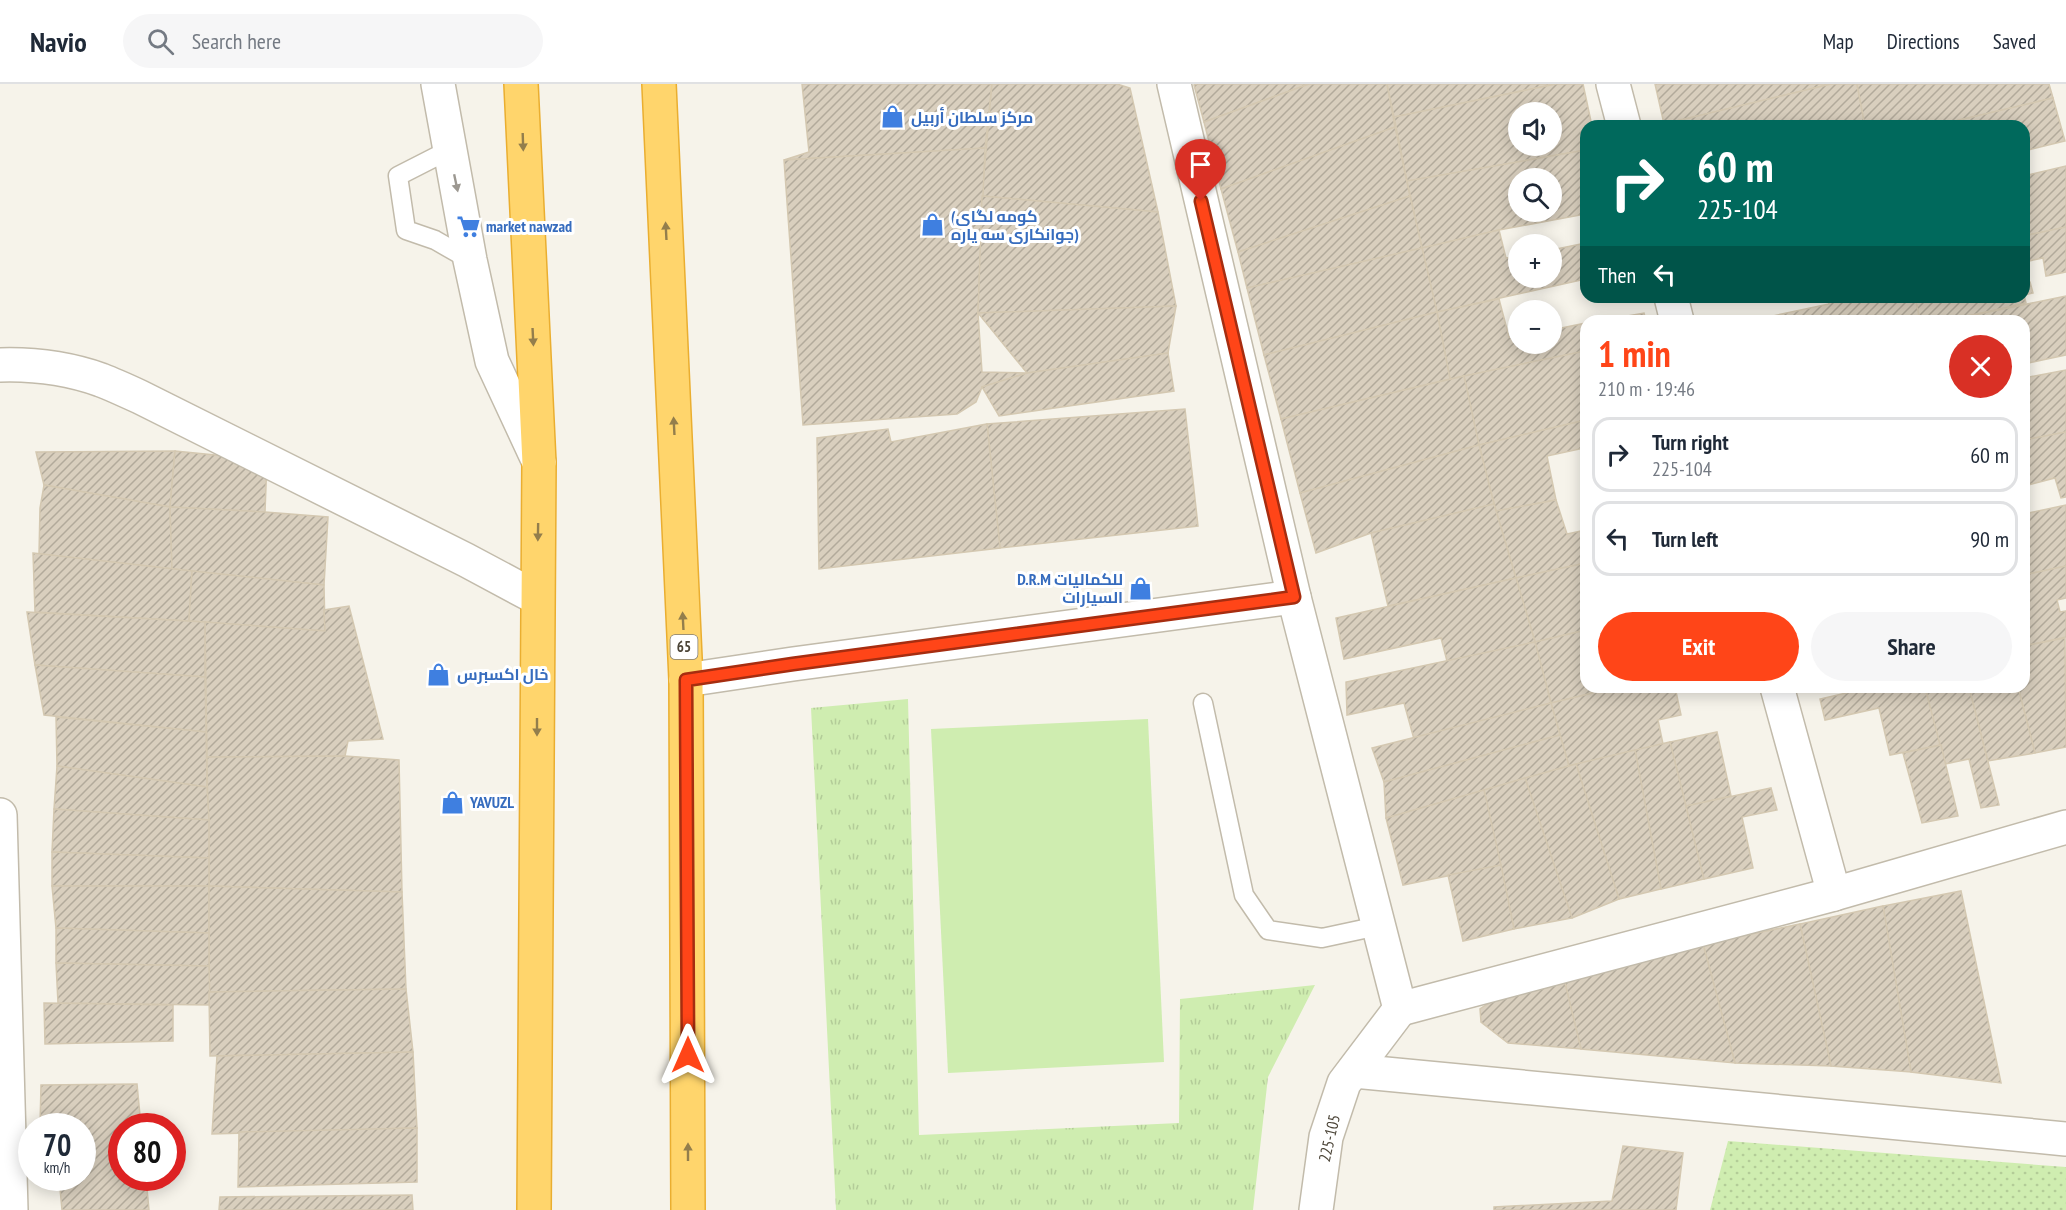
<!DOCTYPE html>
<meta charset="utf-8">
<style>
:root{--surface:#fff;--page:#f6f6f7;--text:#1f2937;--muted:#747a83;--line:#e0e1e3;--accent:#ff4518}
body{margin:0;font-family:"PT Sans Narrow",Cairo,sans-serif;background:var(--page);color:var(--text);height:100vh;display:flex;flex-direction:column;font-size:22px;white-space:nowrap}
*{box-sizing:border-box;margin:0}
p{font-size:20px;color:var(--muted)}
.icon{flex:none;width:33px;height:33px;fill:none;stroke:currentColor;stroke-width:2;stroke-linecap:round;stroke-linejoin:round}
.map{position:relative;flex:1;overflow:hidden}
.panel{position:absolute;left:1580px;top:231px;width:450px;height:378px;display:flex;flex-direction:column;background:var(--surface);border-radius:18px;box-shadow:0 3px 15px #0003}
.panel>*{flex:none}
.banner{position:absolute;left:1580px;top:36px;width:450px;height:183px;border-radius:18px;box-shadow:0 3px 15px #0003;background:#00695c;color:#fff;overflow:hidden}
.tools{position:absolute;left:1508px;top:18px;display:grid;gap:12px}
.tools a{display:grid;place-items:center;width:54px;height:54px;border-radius:50%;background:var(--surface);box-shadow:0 3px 15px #0003;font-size:30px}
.speed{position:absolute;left:18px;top:1029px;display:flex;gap:12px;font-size:30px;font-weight:700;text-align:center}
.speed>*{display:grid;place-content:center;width:78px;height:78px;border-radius:50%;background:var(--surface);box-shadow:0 3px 15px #0003;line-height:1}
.speed small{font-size:15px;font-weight:400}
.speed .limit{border:9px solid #d22;background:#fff;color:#111}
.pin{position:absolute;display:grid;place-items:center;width:51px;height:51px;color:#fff;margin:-62px -26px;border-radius:50% 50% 50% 0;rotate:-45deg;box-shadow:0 0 6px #0007}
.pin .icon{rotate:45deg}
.me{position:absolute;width:66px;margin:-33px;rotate:0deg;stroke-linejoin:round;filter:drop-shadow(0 0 4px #0008)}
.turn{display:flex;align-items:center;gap:21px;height:126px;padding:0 18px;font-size:27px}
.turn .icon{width:78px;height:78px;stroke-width:2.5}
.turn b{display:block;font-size:42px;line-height:51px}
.then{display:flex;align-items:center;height:57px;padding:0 18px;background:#0003;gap:12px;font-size:22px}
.round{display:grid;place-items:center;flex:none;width:63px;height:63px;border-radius:32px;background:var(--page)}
.head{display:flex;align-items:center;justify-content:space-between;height:102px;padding:0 18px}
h1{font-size:36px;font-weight:700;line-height:45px;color:var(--accent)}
.button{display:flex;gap:12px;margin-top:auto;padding:12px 18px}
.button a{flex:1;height:69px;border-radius:36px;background:var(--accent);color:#fff;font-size:24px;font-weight:700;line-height:69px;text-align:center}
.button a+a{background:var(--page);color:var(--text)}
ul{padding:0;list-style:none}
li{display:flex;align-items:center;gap:18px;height:75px;margin:0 12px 9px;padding:0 6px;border:3px solid var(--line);border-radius:18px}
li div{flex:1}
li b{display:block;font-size:22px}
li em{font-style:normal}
header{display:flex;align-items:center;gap:36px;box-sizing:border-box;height:84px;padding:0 30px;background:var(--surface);border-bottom:2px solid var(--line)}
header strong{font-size:28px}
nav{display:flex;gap:33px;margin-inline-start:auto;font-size:21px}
.search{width:420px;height:54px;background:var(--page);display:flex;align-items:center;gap:15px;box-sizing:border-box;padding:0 21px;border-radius:33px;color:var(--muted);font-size:22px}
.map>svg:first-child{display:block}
.grass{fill:url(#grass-dots)}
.park{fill:url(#park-tufts)}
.pitch{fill:#cfedb0}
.building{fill:url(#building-hatch);stroke:#d4c8b1;stroke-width:1.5;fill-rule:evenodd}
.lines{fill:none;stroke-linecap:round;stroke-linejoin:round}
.lane-casing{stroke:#c2bbab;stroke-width:21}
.street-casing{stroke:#c2bbab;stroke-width:36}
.highway-casing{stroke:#eaae30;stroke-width:36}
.lane{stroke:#fff;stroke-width:18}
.street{stroke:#fff;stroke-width:33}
.highway{stroke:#ffd56c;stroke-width:33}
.oneway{fill:#937e4c}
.oneway2{fill:#9c9891}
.route-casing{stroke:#a62d10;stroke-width:15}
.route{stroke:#ff4518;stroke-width:10}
.labels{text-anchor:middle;stroke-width:6;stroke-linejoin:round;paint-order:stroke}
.shield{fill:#fff;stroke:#817c73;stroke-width:1.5}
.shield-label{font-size:15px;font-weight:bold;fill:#4b4437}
.shop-label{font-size:16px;font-weight:bold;fill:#366cbe;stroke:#fff;text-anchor:start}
.street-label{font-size:16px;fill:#4b4437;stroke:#fff}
</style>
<header>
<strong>Navio</strong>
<div class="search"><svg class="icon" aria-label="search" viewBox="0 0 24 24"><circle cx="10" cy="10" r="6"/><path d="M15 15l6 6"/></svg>Search here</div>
<nav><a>Map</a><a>Directions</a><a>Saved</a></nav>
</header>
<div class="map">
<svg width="2066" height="1126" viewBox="0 0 2066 1126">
<defs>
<pattern id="grass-dots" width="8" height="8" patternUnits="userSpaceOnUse" patternTransform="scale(1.5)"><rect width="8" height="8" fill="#cfedb0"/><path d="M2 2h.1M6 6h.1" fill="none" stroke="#b3cc98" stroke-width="1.8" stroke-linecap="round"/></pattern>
<pattern id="park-tufts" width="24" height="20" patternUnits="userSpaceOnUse" patternTransform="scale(1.5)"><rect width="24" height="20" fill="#cfedb0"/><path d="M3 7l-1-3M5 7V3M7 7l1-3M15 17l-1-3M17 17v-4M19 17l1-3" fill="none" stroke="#b3cc98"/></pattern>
<pattern id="building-hatch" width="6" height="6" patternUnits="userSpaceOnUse" patternTransform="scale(1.5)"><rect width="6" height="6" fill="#d9cfbe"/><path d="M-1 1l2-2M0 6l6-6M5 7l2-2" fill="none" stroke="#b2aa9b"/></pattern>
</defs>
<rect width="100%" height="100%" fill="#f6f3ea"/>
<path class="grass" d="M 1728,1057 L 2066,1083 L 2066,1126 L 1710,1126 Z"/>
<path class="park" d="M 908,615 L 919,1051 L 1179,1039 L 1180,915 L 1315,901 L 1268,993 L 1253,1126 L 836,1126 L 811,624 Z"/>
<path class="pitch" d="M 1148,635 L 1164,978 L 948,989 L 931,645 Z"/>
<g class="building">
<path d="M 802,0 L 992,0 L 985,64 L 784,76 L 809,68 Z"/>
<path d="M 992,0 L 1117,0 L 1130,4 L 1158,128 L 982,112 Z"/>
<path d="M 1197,0 L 1309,0 L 1204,38 L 1194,1 Z"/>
<path d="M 1309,0 L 1387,0 L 1395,43 L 1221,105 L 1204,38 Z"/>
<path d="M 1387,0 L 1556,0 L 1394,33 Z"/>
<path d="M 1556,0 L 1583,0 L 1592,42 L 1586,42 L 1586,66 L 1407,97 L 1394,33 ZM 1518,28 L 1551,28 L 1551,62 L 1518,62 Z"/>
<path d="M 1655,0 L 1831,0 L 1664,40 Z"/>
<path d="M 1831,0 L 1857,0 L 1865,42 L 1664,42 L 1664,40 Z"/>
<path d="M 1857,0 L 2049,0 L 2053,14 L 1934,42 L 1865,42 Z"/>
<path d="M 2053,14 L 2065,57 L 2024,67 L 2024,42 L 1934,42 Z"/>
<path d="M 1395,43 L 1410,112 L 1238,168 L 1221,105 Z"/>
<path d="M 985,64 L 978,229 L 982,288 L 1027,289 L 982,303 L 976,318 L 957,330 L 803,341 L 784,76 Z"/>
<path d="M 1586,66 L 1586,130 L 1499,146 L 1422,164 L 1407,97 ZM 1518,94 L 1551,94 L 1551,128 L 1518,128 Z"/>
<path d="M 2066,82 L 2066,143 L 2024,152 L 2024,92 Z"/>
<path d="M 982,112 L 1158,128 L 1176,222 L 978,229 Z"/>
<path d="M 1410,112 L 1422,164 L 1247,204 L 1238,168 Z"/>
<path d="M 2066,143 L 2066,188 L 2046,192 L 2043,174 L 2024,178 L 2024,152 Z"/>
<path d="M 1499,146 L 1506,174 L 1518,172 L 1518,194 L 1551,194 L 1551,166 L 1586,159 L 1586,195 L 1437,228 L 1422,164 Z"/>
<path d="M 1422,164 L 1437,228 L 1264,271 L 1247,204 Z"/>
<path d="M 2030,198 L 2033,209 L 2024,211 L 2026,219 L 1945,237 L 1920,237 L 1915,213 L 2024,213 L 2024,199 Z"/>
<path d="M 2066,212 L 2066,271 L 2024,280 L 2024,237 L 1945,237 Z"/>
<path d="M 1827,213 L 1915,213 L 1920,237 L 1749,237 L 1829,220 Z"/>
<path d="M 1499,215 L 1509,253 L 1518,251 L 1518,260 L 1551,260 L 1551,246 L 1586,239 L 1586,267 L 1450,295 L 1437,228 Z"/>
<path d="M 1176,222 L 1168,269 L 1027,289 L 978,229 Z"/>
<path d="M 1437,228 L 1450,295 L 1281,335 L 1264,271 Z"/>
<path d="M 1644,229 L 1646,237 L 1599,237 Z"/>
<path d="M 1585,267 L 1586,336 L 1479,361 L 1464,292 Z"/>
<path d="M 1168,269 L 1174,307 L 999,332 L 982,303 L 1027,289 Z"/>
<path d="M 2066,286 L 2066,348 L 2024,356 L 2024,294 Z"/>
<path d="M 1464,292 L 1479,361 L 1300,409 L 1281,335 Z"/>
<path d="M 1185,325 L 1198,442 L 1000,464 L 987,340 Z"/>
<path d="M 1586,336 L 1586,368 L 1584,364 L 1547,372 L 1556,416 L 1496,427 L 1479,361 Z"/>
<path d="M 987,340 L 1000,464 L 819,485 L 817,354 L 888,345 L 891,358 Z"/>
<path d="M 2066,348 L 2066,413 L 2061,414 L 2055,394 L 2024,402 L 2027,415 L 2024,416 L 2024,356 Z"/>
<path d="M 1479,361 L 1494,420 L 1371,449 L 1316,469 L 1300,409 Z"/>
<path d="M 175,367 L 170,423 L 44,401 L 36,368 Z"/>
<path d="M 175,367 L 267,376 L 265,428 L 170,423 Z"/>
<path d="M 44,401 L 170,423 L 172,485 L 39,470 L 40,424 Z"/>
<path d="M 1556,416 L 1567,450 L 1586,446 L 1586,479 L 1516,494 L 1496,427 Z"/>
<path d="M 1494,420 L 1516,494 L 1388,522 L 1371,449 Z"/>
<path d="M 2066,421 L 2066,482 L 2024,491 L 2024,430 Z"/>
<path d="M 170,423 L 265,428 L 328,433 L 324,501 L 172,485 Z"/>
<path d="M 33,469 L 192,487 L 189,537 L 35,528 Z"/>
<path d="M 1586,479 L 1586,518 L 1583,519 L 1586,546 L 1535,558 L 1516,494 Z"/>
<path d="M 2066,482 L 2066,514 L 2057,516 L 2060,528 L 2066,527 L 2066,553 L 2024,562 L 2024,491 Z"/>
<path d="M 192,487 L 324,501 L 325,547 L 189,537 Z"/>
<path d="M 1516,494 L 1535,558 L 1447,577 L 1441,554 L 1344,575 L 1336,534 Z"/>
<path d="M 349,522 L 383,655 L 348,657 L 345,672 L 207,673 L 205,538 L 325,547 L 324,526 Z"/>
<path d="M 27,528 L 205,538 L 205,593 L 35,581 Z"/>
<path d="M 1586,546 L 1586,603 L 1618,603 L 1551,619 L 1535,558 Z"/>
<path d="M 2065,554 L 2066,663 L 2035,669 L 2018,603 L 2024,603 L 2024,562 Z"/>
<path d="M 1535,558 L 1551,619 L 1414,655 L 1404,619 L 1347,631 L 1346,598 Z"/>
<path d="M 35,581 L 205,593 L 206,648 L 44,631 Z"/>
<path d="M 1618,603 L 1675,603 L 1681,631 L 1658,636 L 1663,660 L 1569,682 L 1551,619 Z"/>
<path d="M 1872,603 L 1925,603 L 1941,661 L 1890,671 L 1879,624 L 1825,636 L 1820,615 Z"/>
<path d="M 1925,603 L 1969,603 L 1999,721 L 1981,724 L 1969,675 L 1945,680 Z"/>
<path d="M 1969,603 L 2018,603 L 2035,669 L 1988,677 Z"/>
<path d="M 1551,619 L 1560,651 L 1384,698 L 1372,664 Z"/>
<path d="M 56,633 L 206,648 L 207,703 L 57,682 Z"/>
<path d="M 1717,648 L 1731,712 L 1686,722 L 1670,658 Z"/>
<path d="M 1560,651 L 1569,682 L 1386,734 L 1384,698 Z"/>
<path d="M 1670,658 L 1704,795 L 1661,805 L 1635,666 Z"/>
<path d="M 1941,661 L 1958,732 L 1922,739 L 1903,669 Z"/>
<path d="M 1635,666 L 1661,805 L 1619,815 L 1576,680 Z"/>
<path d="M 345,672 L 399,676 L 402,808 L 209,802 L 207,673 Z"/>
<path d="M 1576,680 L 1619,815 L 1572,834 L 1525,694 Z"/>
<path d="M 57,682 L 207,703 L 209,736 L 54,725 Z"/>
<path d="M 1525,694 L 1572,834 L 1514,845 L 1484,706 Z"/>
<path d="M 1771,704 L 1777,726 L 1742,733 L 1753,784 L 1704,795 L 1686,722 Z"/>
<path d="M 1484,706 L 1501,781 L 1403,801 L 1386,734 Z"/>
<path d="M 54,725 L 209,736 L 209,774 L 52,768 Z"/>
<path d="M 52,768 L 209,774 L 209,802 L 52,802 Z"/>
<path d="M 1501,781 L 1514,845 L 1463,857 L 1448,791 Z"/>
<path d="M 52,802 L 209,802 L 209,849 L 56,844 Z"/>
<path d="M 209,802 L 402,808 L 406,905 L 209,908 Z"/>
<path d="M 1961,807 L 2001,999 L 1911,988 L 1883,822 Z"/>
<path d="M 1883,822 L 1911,988 L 1831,982 L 1800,840 Z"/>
<path d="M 1800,840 L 1831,982 L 1735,979 L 1703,860 Z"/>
<path d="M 56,844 L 209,849 L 209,882 L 56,879 Z"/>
<path d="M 1703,860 L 1735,979 L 1581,965 L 1564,895 Z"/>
<path d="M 56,879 L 209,882 L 210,921 L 58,919 Z"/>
<path d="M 1564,895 L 1581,965 L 1508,959 L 1481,938 L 1480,925 L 1495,915 Z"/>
<path d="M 406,905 L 413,968 L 210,972 L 209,908 Z"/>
<path d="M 44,919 L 173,921 L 173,957 L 45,960 Z"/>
<path d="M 413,968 L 417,1044 L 212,1050 L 217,972 Z"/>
<path d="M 137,1000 L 141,1042 L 122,1042 L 122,1094 L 146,1094 L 149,1126 L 62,1126 L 59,1094 L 82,1094 L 82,1042 L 40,1042 L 41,1001 Z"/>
<path d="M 417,1044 L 417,1098 L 238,1103 L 239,1048 Z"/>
<path d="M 1623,1062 L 1683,1069 L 1676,1126 L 1494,1126 L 1494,1123 L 1612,1117 Z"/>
<path d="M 412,1111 L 413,1126 L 219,1126 L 220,1113 Z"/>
</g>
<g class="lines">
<defs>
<g id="lane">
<path d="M 449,66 L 398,92 L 406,146 L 435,156 L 470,176"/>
<path d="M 1203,619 L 1244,811 L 1268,846 L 1322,854 L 1378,842"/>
</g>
<g id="street">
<path d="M 438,0 L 470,176 L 492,277 L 539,378"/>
<path d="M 1174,0 L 1294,513 L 1400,925 L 1344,999 L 1326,1053 L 1316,1126"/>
<path d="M 1613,0 L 1624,42"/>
<path d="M 1671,213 L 1677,237"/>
<path d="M 0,281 C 33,280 70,285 101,296 C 114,301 127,307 140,313 L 466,476 L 537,514"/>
<path d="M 686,596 L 793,580 L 1294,513"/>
<path d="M 1777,603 L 1834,810"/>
<path d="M 0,731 L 11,1126"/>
<path d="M 1400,925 L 1834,810 L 2066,743"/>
<path d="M 1354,987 L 2066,1055"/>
</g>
<g id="highway">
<path d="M 521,0 L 539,379 L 534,1126"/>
<path d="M 659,0 L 686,596 L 688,1126"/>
</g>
</defs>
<use href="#lane" class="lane-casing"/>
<use href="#street" class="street-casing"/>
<use href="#highway" class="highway-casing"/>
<use href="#lane" class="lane"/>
<use href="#street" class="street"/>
<use href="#highway" class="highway"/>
</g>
<defs><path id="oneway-solid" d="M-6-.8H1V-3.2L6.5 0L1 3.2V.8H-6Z" transform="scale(1.5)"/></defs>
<g class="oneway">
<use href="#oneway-solid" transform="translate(523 58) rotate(88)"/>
<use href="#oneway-solid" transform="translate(666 147) rotate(-93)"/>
<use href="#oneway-solid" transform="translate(533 253) rotate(87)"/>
<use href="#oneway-solid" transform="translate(674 342) rotate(-93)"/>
<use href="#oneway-solid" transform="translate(538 448) rotate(91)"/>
<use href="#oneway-solid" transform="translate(683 537) rotate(-93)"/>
<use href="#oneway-solid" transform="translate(537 643) rotate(90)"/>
<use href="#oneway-solid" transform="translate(688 1068) rotate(-90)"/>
</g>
<use class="oneway2" href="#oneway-solid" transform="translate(456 99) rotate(78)"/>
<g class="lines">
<defs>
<path id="route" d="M 688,971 L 686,596 L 793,580 L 1294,513 L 1201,117"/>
</defs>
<use href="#route" class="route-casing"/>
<use href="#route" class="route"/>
</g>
<defs>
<symbol id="shop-bare" viewBox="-9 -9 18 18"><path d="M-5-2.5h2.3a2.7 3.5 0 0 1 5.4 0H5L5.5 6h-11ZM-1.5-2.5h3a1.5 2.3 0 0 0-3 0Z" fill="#3f7fe0" stroke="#fff" stroke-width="2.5" paint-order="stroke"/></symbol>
<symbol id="supermarket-bare" viewBox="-9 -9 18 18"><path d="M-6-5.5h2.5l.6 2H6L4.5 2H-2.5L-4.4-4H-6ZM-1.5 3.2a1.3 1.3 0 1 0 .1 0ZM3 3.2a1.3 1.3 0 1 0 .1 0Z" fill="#3f7fe0" stroke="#fff" stroke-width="2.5" paint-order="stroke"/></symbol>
</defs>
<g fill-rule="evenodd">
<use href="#shop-bare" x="876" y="16" width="33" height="33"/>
<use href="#shop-bare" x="916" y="124" width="33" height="33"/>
<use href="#supermarket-bare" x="452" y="126" width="33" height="33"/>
<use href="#shop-bare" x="1124" y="488" width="33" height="33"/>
<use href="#shop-bare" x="422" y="574" width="33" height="33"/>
<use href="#shop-bare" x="436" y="702" width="33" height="33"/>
</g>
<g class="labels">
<rect class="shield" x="670.5" y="551" width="27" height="24" rx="4.5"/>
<g class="shield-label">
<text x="684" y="568">65</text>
</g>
<g class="shop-label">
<text x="911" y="39">مركز سلطان أربيل</text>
<text x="951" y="138">(كومه لگای<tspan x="951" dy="18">جوانکاری سه یاره)</tspan></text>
<text x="486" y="148">market nawzad</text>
<text x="1123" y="501" text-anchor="end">D.R.M للكماليات<tspan x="1123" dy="18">السيارات</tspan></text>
<text x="457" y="596">خال اكسبرس</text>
<text x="470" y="724">YAVUZL</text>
</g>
<g class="street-label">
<text transform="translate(1329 1054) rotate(-77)" y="6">225-105</text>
</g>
</g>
</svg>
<div class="tools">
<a><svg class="icon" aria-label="sound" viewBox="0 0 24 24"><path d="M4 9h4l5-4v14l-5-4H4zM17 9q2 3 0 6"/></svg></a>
<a><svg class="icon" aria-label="search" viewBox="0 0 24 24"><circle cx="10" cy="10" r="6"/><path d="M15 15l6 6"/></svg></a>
<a>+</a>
<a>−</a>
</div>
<div class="speed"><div>70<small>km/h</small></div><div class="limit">80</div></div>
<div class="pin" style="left:1201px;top:117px;background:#d93025"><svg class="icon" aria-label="arrive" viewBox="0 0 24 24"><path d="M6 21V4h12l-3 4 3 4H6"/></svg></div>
<svg class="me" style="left:688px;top:971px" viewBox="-20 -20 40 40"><path d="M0-17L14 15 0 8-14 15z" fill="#ff4518" stroke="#fff" stroke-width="4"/></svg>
<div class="banner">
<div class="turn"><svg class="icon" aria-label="right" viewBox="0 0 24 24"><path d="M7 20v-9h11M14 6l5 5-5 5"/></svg><div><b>60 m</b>225-104</div></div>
<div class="then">Then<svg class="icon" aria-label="left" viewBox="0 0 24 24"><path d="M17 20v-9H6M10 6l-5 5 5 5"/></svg></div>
</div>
<section class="panel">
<div class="head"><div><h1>1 min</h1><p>210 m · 19:46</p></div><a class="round" style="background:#d93025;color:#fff"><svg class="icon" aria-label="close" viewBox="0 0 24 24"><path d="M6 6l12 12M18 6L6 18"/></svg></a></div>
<ul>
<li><svg class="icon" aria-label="right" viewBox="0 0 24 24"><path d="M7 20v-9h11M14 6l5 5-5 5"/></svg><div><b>Turn right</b><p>225-104</p></div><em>60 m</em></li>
<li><svg class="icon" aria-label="left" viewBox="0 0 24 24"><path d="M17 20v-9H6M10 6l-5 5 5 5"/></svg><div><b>Turn left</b></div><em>90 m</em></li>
</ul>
<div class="button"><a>Exit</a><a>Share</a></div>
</section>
</div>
